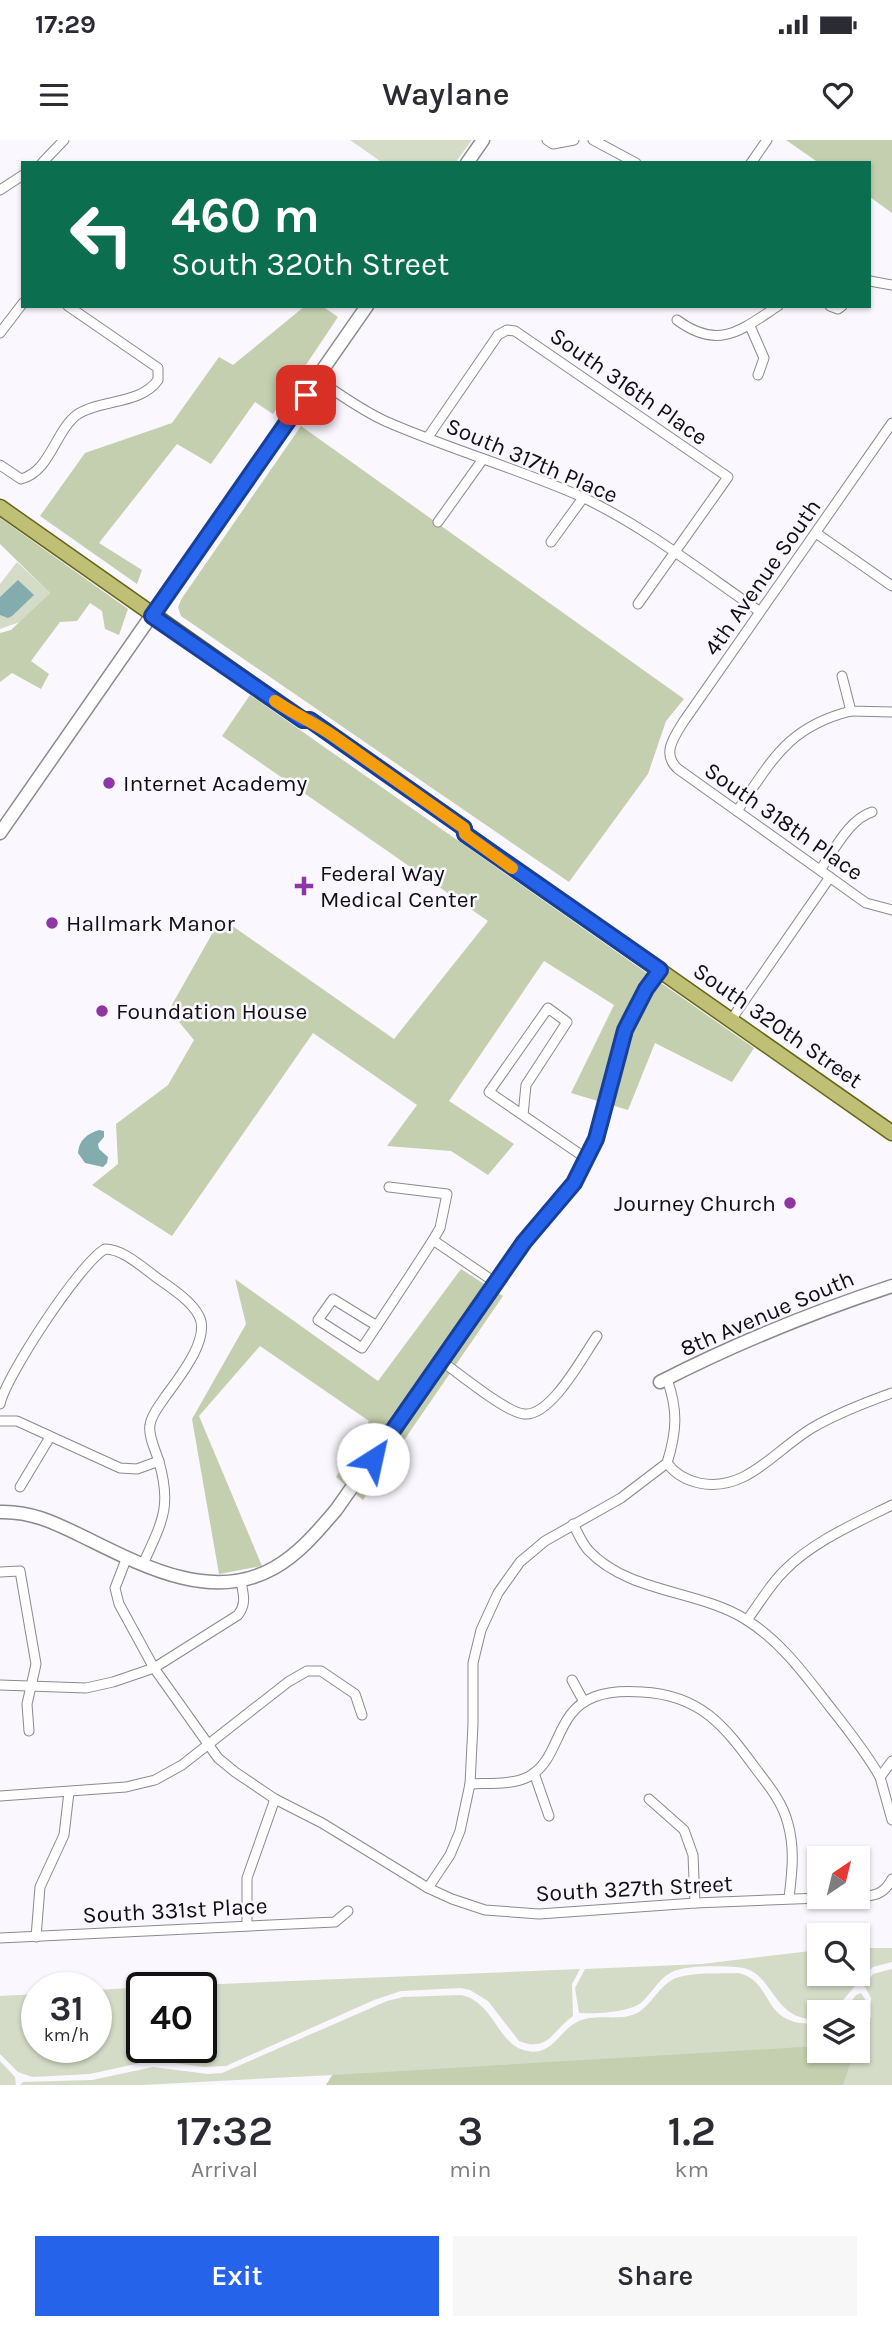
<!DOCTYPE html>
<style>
:root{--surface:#fff;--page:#f7f7f7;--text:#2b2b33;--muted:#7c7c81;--accent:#2563eb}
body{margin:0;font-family:Karla,sans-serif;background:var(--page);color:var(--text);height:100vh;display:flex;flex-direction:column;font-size:26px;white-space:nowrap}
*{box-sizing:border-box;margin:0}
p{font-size:23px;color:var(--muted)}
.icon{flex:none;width:38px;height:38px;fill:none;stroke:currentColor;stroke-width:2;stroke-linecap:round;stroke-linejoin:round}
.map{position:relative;height:1945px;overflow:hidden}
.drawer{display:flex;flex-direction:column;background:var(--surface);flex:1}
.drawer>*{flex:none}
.hud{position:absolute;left:21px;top:21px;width:850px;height:147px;border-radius:0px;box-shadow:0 2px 5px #0004;background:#0b6e4f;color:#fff;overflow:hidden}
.needle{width:46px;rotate:35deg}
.buttons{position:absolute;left:807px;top:1706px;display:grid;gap:14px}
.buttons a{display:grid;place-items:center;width:63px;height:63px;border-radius:0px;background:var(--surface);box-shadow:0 2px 5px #0004;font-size:35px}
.speed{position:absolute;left:21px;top:1832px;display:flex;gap:14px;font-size:35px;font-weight:700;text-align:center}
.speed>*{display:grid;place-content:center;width:91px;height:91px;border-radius:50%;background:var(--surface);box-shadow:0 2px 5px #0004;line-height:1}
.speed small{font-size:18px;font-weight:400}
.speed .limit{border:4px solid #111;border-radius:10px;background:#fff;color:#111}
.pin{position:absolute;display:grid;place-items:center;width:60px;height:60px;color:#fff;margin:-30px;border-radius:14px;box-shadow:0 4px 10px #0006}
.me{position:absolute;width:77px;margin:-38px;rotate:35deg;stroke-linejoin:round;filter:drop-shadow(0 0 5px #0008)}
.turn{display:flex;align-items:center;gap:24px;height:147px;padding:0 35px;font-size:32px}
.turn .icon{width:91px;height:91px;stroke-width:2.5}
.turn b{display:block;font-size:49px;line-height:60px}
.eta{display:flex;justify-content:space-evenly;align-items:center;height:119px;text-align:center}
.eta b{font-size:42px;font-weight:600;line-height:49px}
.action{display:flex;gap:14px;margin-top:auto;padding:14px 35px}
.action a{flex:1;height:80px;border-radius:0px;background:var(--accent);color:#fff;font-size:28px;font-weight:600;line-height:80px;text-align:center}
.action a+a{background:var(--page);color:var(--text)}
.status{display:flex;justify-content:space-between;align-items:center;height:49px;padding:0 35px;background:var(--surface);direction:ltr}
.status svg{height:19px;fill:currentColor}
header{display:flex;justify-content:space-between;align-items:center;height:91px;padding:0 35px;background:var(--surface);font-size:32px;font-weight:600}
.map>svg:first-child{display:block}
.green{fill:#d4dcc7}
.forest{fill:#c4cfaf}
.water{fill:#82acae}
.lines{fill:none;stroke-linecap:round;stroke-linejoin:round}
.street-casing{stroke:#8c898f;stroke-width:11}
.secondary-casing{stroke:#8c898f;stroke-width:15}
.primary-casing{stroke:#666618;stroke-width:17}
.street{stroke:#fff;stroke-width:9}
.secondary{stroke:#fff;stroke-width:12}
.primary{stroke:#bfbf76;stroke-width:14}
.route-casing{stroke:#184099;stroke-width:18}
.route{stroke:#2563eb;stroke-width:12}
.slow{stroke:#f59e0b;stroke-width:12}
.poi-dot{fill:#8d37a4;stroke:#faf7fe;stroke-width:2.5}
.labels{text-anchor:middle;stroke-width:5;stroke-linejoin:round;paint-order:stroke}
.street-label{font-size:23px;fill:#100f11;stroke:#faf7fe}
.poi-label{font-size:23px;fill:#100f11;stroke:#faf7fe;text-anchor:start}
</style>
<div class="status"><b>17:29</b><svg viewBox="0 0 49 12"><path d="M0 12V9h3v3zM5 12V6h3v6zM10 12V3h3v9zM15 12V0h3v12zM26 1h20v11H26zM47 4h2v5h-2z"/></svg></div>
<header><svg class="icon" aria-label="menu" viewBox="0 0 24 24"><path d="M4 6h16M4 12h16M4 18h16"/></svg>Waylane<svg class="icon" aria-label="heart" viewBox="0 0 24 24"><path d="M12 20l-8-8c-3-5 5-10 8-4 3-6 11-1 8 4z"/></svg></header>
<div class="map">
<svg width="892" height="1945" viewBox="0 0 892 1945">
<rect width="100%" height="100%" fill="#faf7fe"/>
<g class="green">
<path d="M 350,0 L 472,0 L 455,23 L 383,23 Z"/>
<path d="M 17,422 L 50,453 L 20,482 L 0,489 L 0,444 Z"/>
<path d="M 858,1808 L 892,1808 L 892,1822 L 873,1827 L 858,1841 L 852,1834 L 858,1834 Z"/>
<path d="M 819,1810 L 819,1834 L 849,1834 L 855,1846 L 833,1872 L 819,1872 L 818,1879 C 770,1882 775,1828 736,1827 C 721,1826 685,1825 672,1832 C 659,1838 652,1853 642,1862 C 630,1873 593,1874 579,1873 L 575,1848 L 585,1829 L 702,1824 Z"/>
<path d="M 580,1829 L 572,1844 L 573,1876 C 553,1890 548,1913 519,1901 L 488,1861 L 470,1850 L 461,1848 L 401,1851 L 374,1860 L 226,1926 L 204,1927 L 159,1921 L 155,1918 L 159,1908 L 201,1908 L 201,1848 L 149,1847 Z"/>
<path d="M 892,1829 L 892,1945 L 326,1945 L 332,1935 L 142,1945 L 20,1945 L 23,1942 L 92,1940 L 153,1927 L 208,1934 L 222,1933 L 387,1861 L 403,1857 L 461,1855 C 495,1862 497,1906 528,1911 C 552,1916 559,1891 577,1882 C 596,1872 621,1883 639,1872 C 654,1862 661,1842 679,1837 C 697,1832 719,1834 738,1833 C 776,1841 759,1889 819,1883 L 819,1911 L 858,1911 L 858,1872 L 843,1872 L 856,1855 L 861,1853 L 867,1862 L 866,1878 L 871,1878 L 871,1858 L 864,1845 L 873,1834 Z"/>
<path d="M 146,1847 L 142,1848 L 142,1908 L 156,1908 L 149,1921 L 90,1934 L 32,1937 L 18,1932 L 0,1914 L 0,1856 L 37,1854 L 37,1908 L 96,1908 L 96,1850 Z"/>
<path d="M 0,1921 L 15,1937 L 16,1945 L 0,1945 Z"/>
</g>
<g class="forest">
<path d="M 786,0 L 892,0 L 892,73 L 870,57 L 870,23 L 819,23 Z"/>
<path d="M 305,166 L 322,166 L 338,177 L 273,274 L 255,262 L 211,324 L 177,304 L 99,403 L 142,430 L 137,444 L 40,376 L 85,313 L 172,283 L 219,217 L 233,225 Z"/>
<path d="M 301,286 L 684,559 L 666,581 L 648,634 L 569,742 L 181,476 L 178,467 L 182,458 Z"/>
<path d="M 0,378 L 128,469 L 119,495 L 105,489 L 102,471 L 90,463 L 77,481 L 60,482 L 31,521 L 49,534 L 41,549 L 12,533 L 0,542 L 0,493 L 11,490 L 50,453 L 0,404 Z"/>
<path d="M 250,555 L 754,908 L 732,942 L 655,903 L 628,970 L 571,953 L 614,865 L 544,821 L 449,961 L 514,1004 L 488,1035 L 451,1011 L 387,1006 L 417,965 L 313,893 L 172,1096 L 92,1045 L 118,1024 L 116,984 L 168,945 L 194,900 L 169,870 L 221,778 L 394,899 L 488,781 L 222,596 Z"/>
<path d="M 461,1129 L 503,1156 L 363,1360 L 336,1337 L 369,1281 L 260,1206 L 199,1276 L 262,1426 L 219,1434 L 192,1279 L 246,1184 L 235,1139 L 378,1241 Z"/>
<path d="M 819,1906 L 819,1911 L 847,1911 L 852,1919 L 843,1945 L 326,1945 L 333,1935 Z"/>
</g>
<g class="water">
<path d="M 18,440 L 34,455 L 12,476 L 8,478 L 0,475 L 0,457 Z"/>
<path d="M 99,990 L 104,991 L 104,997 L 98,1004 L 99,1009 L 108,1017 L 107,1023 L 103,1027 L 85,1023 L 78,1013 C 79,1000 87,994 99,990 Z"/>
</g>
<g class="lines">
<defs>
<g id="street">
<path d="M 547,0 L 553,4 L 574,0"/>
<path d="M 593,0 L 636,23"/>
<path d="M 42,23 L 64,0"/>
<path d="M 751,23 L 767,0"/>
<path d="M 0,50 L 23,35"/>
<path d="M 870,141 L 892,145"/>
<path d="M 830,166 L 838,169 L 842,166"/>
<path d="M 677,180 C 719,211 741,190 778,166"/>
<path d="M 750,186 L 764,218 L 758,235"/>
<path d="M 0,193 L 23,163"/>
<path d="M 317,239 C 339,254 361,270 385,281 C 449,309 516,328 580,356 C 644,386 701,431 759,471"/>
<path d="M 892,283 L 684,581 C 674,597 661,614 678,629 L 866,763 L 892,770"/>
<path d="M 428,297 L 498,195 L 507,190 L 515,191 L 728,337 L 638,464"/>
<path d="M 0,325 L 21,339 C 51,331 55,290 78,274 C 102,259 140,265 158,240 L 158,228 L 68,166"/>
<path d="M 438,382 L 483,319"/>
<path d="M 816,393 L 892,446"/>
<path d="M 551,402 L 583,358"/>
<path d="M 842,536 L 851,571 L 892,572"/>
<path d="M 737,671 C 772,621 787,587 851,571"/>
<path d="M 820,730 C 834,711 849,679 872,672"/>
<path d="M 731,880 L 830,737"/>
<path d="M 523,975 L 526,945 L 567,882 L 548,868 L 489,952 L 587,1019"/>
<path d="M 433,1100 L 496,1143"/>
<path d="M 377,1186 L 333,1159 L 318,1180 L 362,1208 C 386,1172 410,1136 433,1100 L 440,1088 L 447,1054 L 389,1047"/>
<path d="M 441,1221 C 459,1233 505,1272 524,1274 C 551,1277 583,1216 597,1196"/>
<path d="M 0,1264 C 6,1236 80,1123 105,1109 C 124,1109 144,1129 160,1140 C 173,1149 192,1162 199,1176 C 211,1199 178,1239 165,1257 C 160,1265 151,1275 150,1285 C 148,1296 156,1311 159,1322 C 172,1367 162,1382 143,1424"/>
<path d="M 0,1281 L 17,1281 L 120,1328 L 137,1329 L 159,1321"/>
<path d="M 667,1323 C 675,1334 686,1340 699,1343 C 746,1353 775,1310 812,1288 C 838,1273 864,1263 892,1253"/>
<path d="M 20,1347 L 50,1297"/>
<path d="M 573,1384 C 578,1393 582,1404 589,1411 C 629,1453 698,1450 745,1479 C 781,1501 805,1535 830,1567 C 848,1590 866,1612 880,1637"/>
<path d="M 127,1417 L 115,1448 L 119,1464 L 154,1528 L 218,1618 L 235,1632 L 275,1659 L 322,1683 L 428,1748 L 452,1759 L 485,1770 L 539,1774 L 695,1763 L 847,1757"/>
<path d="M 0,1432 L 20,1431 L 36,1524 L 27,1564 L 29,1591"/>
<path d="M 747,1480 C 759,1464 769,1446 784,1431 C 812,1402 856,1383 892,1365"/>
<path d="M 572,1540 L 584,1562"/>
<path d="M 0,1545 L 86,1548 L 113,1542 L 154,1528 L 238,1475 C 247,1463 243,1454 241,1441"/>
<path d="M 892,1621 L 880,1637 L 892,1680"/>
<path d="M 534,1633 L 549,1676"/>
<path d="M 470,1644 C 488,1643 512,1645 528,1637 C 561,1620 554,1572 594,1557 C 609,1551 627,1551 642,1552 C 700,1555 724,1585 756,1629 C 769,1646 783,1663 788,1684 C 795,1709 792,1733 789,1758"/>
<path d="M 0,1656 L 126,1647 L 155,1640 L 182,1625 L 288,1542 L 307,1531 L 321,1531 L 355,1554 L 362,1575"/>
<path d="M 649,1659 L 684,1690 L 693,1715 L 695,1763"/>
<path d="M 428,1748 L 450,1715 L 460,1691 L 470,1644 L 473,1584 L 473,1523 L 481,1490 L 498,1453 L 520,1422 L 545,1401 L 621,1358 L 667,1323 C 677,1291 678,1270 667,1239"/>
<path d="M 858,1757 C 873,1756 884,1755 892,1739"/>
<path d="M 247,1785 L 247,1738 L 275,1659"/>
<path d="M 36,1797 L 40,1747 L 64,1695 L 69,1652"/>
<path d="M 0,1798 L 335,1782 L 348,1771"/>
</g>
<g id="secondary">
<path d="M 467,23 L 483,0"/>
<path d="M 0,693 L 367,166"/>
<path d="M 660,1242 C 734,1204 813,1172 892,1146"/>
<path d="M 0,1372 C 33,1371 57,1384 86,1398 C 143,1426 212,1463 274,1428 C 299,1414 318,1391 336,1370 L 524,1102 L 574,1043 L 596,999 L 625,890 L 646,849 L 660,830"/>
</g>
<path id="primary" d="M 0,367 L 303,580 L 310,580 L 464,688 L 465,694 L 515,729 L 892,993"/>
</defs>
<use href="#street" class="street-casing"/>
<use href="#secondary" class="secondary-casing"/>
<use href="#primary" class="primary-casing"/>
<use href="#street" class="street"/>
<use href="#secondary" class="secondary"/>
<use href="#primary" class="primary"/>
</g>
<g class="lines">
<defs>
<path id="route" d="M 306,255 L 152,476 L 303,580 L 310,580 L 464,688 L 465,694 L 660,830 L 646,849 L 625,890 L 596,999 L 574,1043 L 524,1102 L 373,1319"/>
</defs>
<use href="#route" class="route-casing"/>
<use href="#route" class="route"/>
<path class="slow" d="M 275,561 C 294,574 313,582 332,595 L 464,688 L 465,694 L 512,728"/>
</g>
<g class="poi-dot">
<circle cx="109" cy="643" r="7"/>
<path d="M300.5 735.5h7v7h7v7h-7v7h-7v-7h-7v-7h7z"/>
<circle cx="52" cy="783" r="7"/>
<circle cx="102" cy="871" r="7"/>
<circle cx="790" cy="1063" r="7"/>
</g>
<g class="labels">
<g class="street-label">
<text transform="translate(629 246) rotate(35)" y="8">South 316th Place</text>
<text transform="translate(532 320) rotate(23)" y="8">South 317th Place</text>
<text transform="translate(762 437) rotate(-55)" y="8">4th Avenue South</text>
<text transform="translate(784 681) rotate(35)" y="8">South 318th Place</text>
<text transform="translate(778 885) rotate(35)" y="8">South 320th Street</text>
<text transform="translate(767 1173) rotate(-23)" y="8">8th Avenue South</text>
<text transform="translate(634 1748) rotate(-3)" y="8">South 327th Street</text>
<text transform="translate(175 1770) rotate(-3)" y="8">South 331st Place</text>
</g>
<g class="poi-label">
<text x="123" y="651">Internet Academy</text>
<text x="320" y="741">Federal Way<tspan x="320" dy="26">Medical Center</tspan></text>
<text x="66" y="791">Hallmark Manor</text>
<text x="116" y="879">Foundation House</text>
<text x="776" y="1071" text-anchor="end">Journey Church</text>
</g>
</g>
</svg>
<div class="buttons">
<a><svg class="needle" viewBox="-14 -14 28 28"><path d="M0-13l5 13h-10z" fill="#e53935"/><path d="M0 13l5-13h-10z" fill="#7c7c81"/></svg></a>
<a><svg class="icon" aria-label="search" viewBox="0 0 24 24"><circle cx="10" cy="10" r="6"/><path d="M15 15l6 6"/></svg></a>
<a><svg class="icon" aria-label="layers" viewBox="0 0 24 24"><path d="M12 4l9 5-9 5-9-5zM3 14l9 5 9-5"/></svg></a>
</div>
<div class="speed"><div>31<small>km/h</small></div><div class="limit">40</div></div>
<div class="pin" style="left:306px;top:255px;background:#d93025"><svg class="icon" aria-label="arrive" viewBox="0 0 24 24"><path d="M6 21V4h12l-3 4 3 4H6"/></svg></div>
<svg class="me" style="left:373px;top:1319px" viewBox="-20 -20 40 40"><circle r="19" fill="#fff"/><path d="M0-13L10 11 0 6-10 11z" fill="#2563eb"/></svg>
<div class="hud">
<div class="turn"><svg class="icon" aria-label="left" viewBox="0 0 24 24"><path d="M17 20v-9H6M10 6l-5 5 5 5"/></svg><div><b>460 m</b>South 320th Street</div></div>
</div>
</div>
<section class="drawer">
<div class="eta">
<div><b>17:32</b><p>Arrival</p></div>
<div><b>3</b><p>min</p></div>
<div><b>1.2</b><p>km</p></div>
</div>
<div class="action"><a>Exit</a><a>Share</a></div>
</section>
